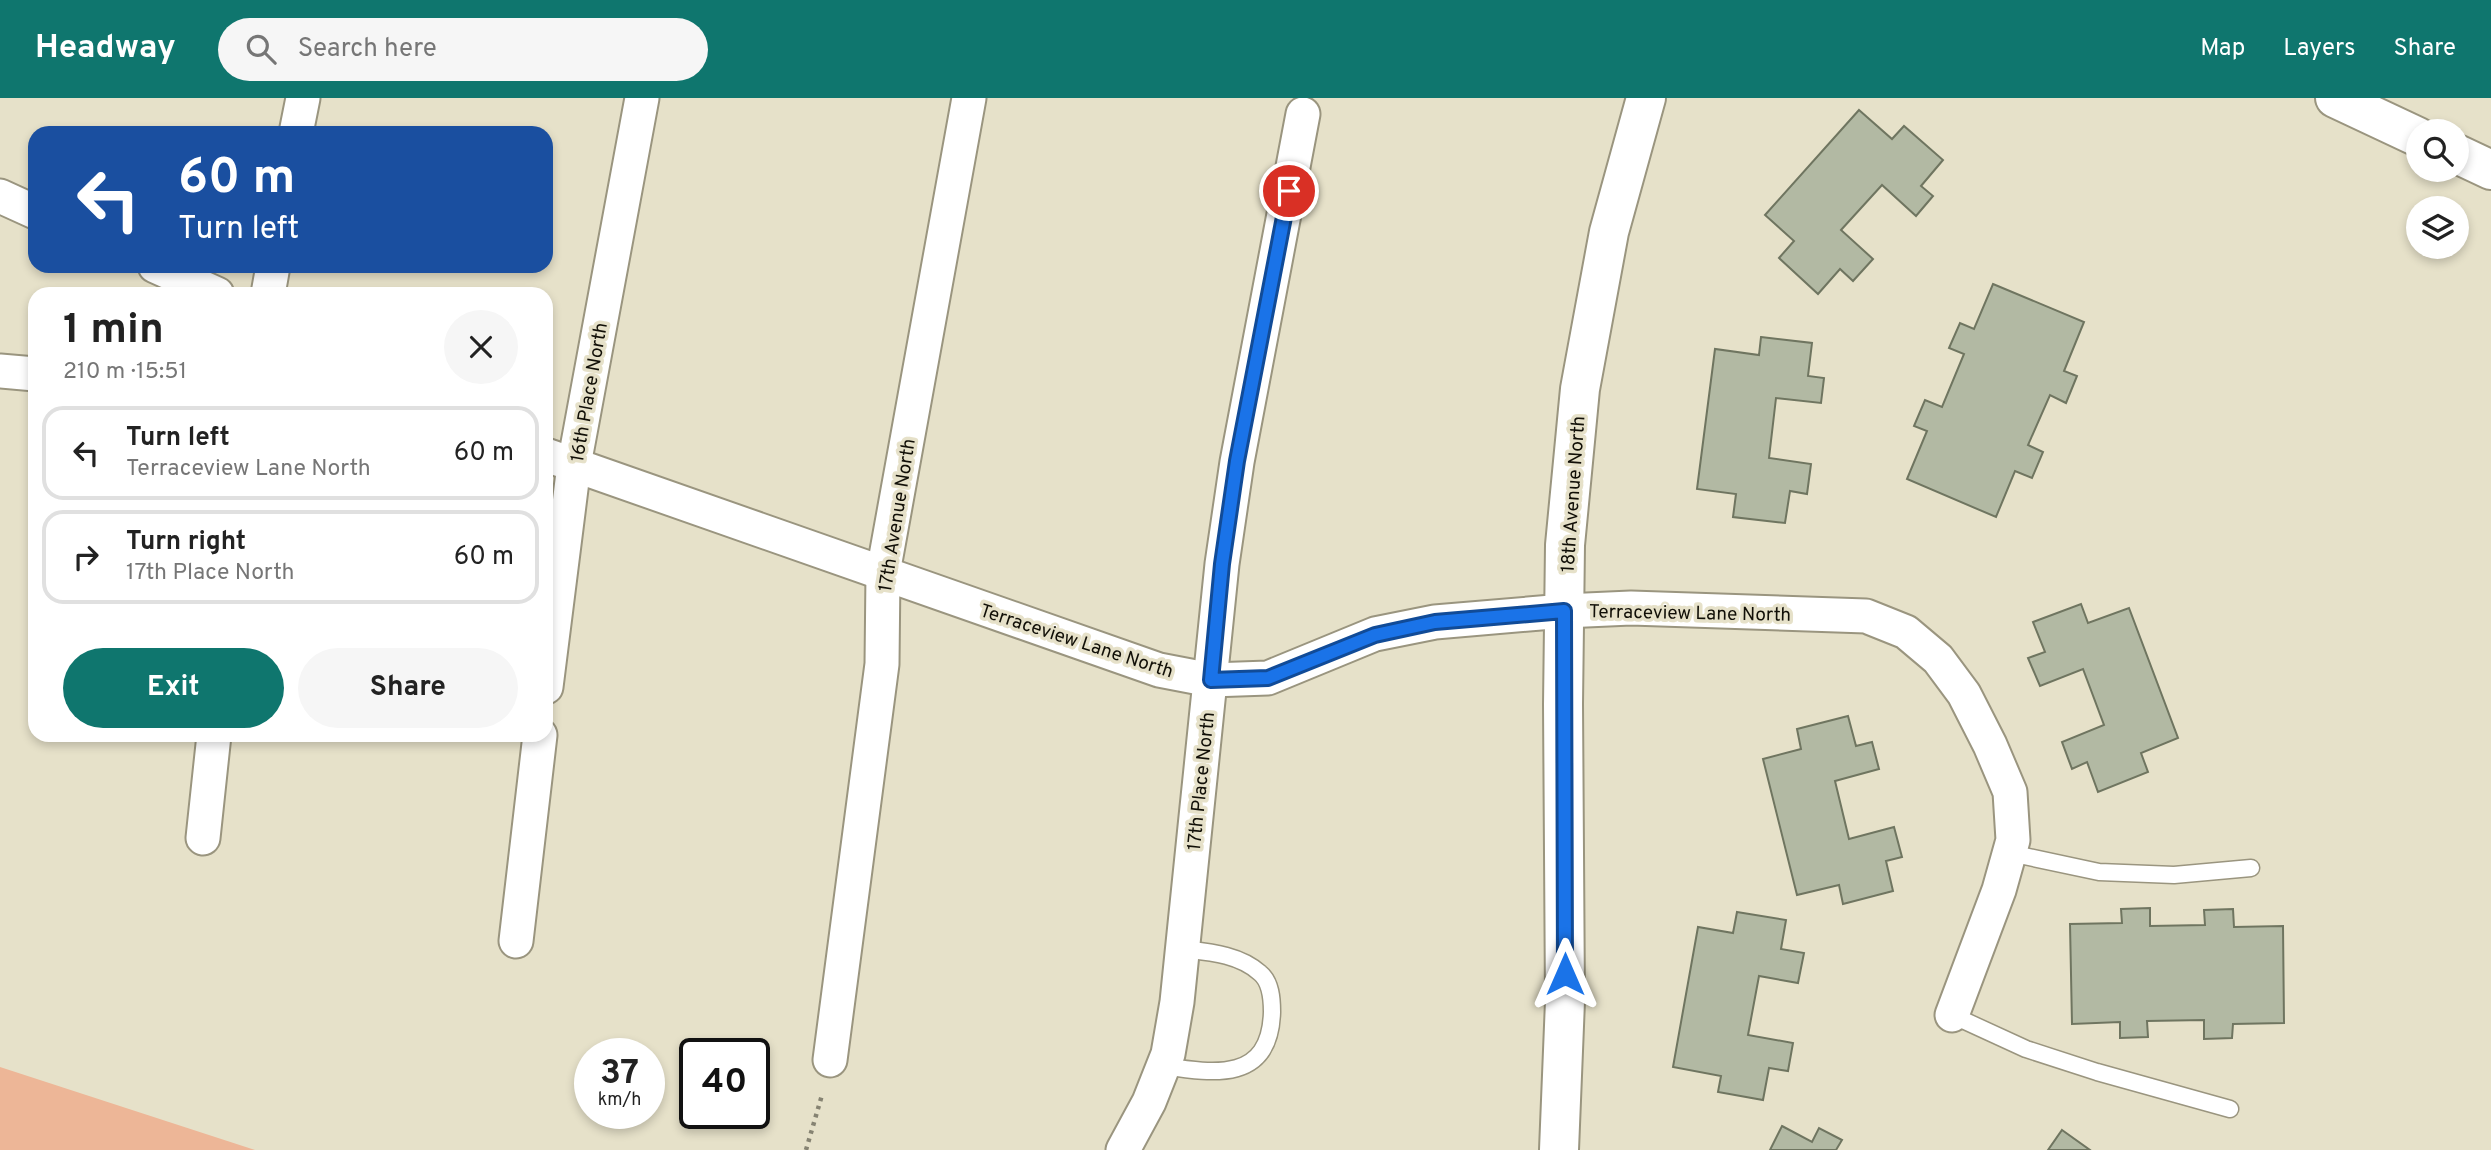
<!DOCTYPE html>
<meta charset="utf-8">
<style>
:root{--surface:#fff;--page:#f6f6f6;--text:#222;--muted:#767676;--line:#e0e0e0;--accent:#0f766e}
body{margin:0;font-family:Overpass,sans-serif;background:var(--page);color:var(--text);height:100vh;display:flex;flex-direction:column;font-size:26px;white-space:nowrap}
*{box-sizing:border-box;margin:0}
p{font-size:23px;color:var(--muted)}
.icon{flex:none;width:38px;height:38px;fill:none;stroke:currentColor;stroke-width:2;stroke-linecap:round;stroke-linejoin:round}
.map{position:relative;flex:1;overflow:hidden}
.sheet{position:absolute;left:28px;top:189px;width:525px;height:455px;display:flex;flex-direction:column;background:var(--surface);border-radius:21px;box-shadow:0 4px 10px #0003}
.sheet>*{flex:none}
.hud{position:absolute;left:28px;top:28px;width:525px;height:147px;border-radius:21px;box-shadow:0 4px 10px #0003;background:#1a4fa0;color:#fff;overflow:hidden}
.tools{position:absolute;left:2406px;top:21px;display:grid;gap:14px}
.tools a{display:grid;place-items:center;width:63px;height:63px;border-radius:50%;background:var(--surface);box-shadow:0 4px 10px #0003;font-size:35px}
.speed{position:absolute;left:574px;top:940px;display:flex;gap:14px;font-size:35px;font-weight:700;text-align:center}
.speed>*{display:grid;place-content:center;width:91px;height:91px;border-radius:50%;background:var(--surface);box-shadow:0 4px 10px #0003;line-height:1}
.speed small{font-size:18px;font-weight:400}
.speed .limit{border:4px solid #111;border-radius:10px;background:#fff;color:#111}
.pin{position:absolute;display:grid;place-items:center;width:60px;height:60px;color:#fff;margin:-30px;border:4px solid #fff;border-radius:50%;box-shadow:0 2px 7px #0007}
.me{position:absolute;width:77px;margin:-38px;rotate:0deg;stroke-linejoin:round;filter:drop-shadow(0 0 5px #0008)}
.turn{display:flex;align-items:center;gap:24px;height:147px;padding:0 35px;font-size:32px}
.turn .icon{width:91px;height:91px;stroke-width:2.5}
.turn b{display:block;font-size:49px;line-height:60px}
.round{display:grid;place-items:center;flex:none;width:74px;height:74px;border-radius:37px;background:var(--page)}
.head{display:flex;align-items:center;justify-content:space-between;height:119px;padding:0 35px}
h1{font-size:42px;font-weight:700;line-height:52px}
.cta{display:flex;gap:14px;margin-top:auto;padding:14px 35px}
.cta a{flex:1;height:80px;border-radius:42px;background:var(--accent);color:#fff;font-size:28px;font-weight:700;line-height:80px;text-align:center}
.cta a+a{background:var(--page);color:var(--text)}
ul{padding:0;list-style:none}
li{display:flex;align-items:center;gap:21px;height:94px;margin:0 14px 10px;padding:0 21px;border:4px solid var(--line);border-radius:21px}
li div{flex:1}
li b{display:block;font-size:26px}
li em{font-style:normal}
header{display:flex;align-items:center;gap:42px;box-sizing:border-box;height:98px;padding:0 35px;background:var(--accent);color:#fff}
header strong{font-size:33px}
nav{display:flex;gap:38px;margin-inline-start:auto;font-size:24px}
.search{width:490px;height:63px;background:var(--page);display:flex;align-items:center;gap:18px;box-sizing:border-box;padding:0 24px;border-radius:38px;color:var(--muted);font-size:26px}
.map>svg:first-child{display:block}
.green{fill:#edb697}
.building{fill:#b2b9a3;stroke:#6f7560;stroke-width:2}
.lines{fill:none;stroke-linecap:round;stroke-linejoin:round}
.lane-casing{stroke:#9a957f;stroke-width:19}
.street-casing{stroke:#9a957f;stroke-width:37}
.secondary-casing{stroke:#9a957f;stroke-width:42}
.path{stroke:#868372;stroke-width:4.5;stroke-dasharray:3.5 5;stroke-linecap:butt}
.lane{stroke:#fff;stroke-width:16}
.street{stroke:#fff;stroke-width:33}
.secondary{stroke:#fff;stroke-width:38}
.route-casing{stroke:#114b97;stroke-width:18}
.route{stroke:#1a73e8;stroke-width:12}
.labels{text-anchor:middle;stroke-width:7;stroke-linejoin:round;paint-order:stroke}
.street-label{font-size:19px;fill:#110f07;stroke:#e6e1c9}
</style>
<header>
<strong>Headway</strong>
<div class="search"><svg class="icon" aria-label="search" viewBox="0 0 24 24"><circle cx="10" cy="10" r="6"/><path d="M15 15l6 6"/></svg>Search here</div>
<nav><a>Map</a><a>Layers</a><a>Share</a></nav>
</header>
<div class="map">
<svg width="2491" height="1052" viewBox="0 0 2491 1052">
<rect width="100%" height="100%" fill="#e6e1c9"/>
<path class="green" d="M 0,969 L 255,1052 L 0,1052 Z"/>
<g class="building">
<path d="M 1859,12 L 1892,41 L 1904,28 L 1943,62 L 1921,88 L 1933,98 L 1916,118 L 1882,87 L 1841,132 L 1873,161 L 1853,183 L 1840,171 L 1818,196 L 1779,160 L 1794,143 L 1765,117 Z"/>
<path d="M 1993,186 L 2084,224 L 2064,273 L 2077,278 L 2066,305 L 2050,297 L 2028,347 L 2043,354 L 2032,380 L 2015,373 L 1996,419 L 1907,381 L 1927,333 L 1914,328 L 1925,302 L 1942,309 L 1964,256 L 1949,250 L 1960,225 L 1974,231 Z"/>
<path d="M 1761,239 L 1812,245 L 1808,278 L 1824,280 L 1821,305 L 1776,300 L 1769,360 L 1811,366 L 1807,396 L 1790,393 L 1785,425 L 1733,419 L 1736,396 L 1697,391 L 1715,251 L 1759,257 Z"/>
<path d="M 2081,506 L 2088,525 L 2129,510 L 2178,640 L 2141,655 L 2148,674 L 2098,694 L 2087,664 L 2072,671 L 2062,644 L 2104,627 L 2083,571 L 2040,588 L 2028,560 L 2045,554 L 2033,524 Z"/>
<path d="M 1848,618 L 1856,648 L 1872,644 L 1879,671 L 1835,683 L 1849,741 L 1894,729 L 1902,759 L 1886,763 L 1893,793 L 1843,806 L 1839,787 L 1797,797 L 1763,661 L 1801,651 L 1797,631 Z"/>
<path d="M 2150,810 L 2150,828 L 2205,827 L 2204,812 L 2233,811 L 2234,829 L 2283,828 L 2284,925 L 2233,926 L 2232,940 L 2204,941 L 2204,922 L 2147,923 L 2148,939 L 2120,940 L 2120,924 L 2072,926 L 2070,826 L 2122,825 L 2121,811 Z"/>
<path d="M 1737,814 L 1786,822 L 1781,851 L 1804,855 L 1798,885 L 1759,878 L 1748,937 L 1793,945 L 1788,973 L 1769,970 L 1763,1002 L 1718,994 L 1721,978 L 1673,969 L 1698,829 L 1733,835 Z"/>
<path d="M 1782,1028 L 1812,1044 L 1819,1030 L 1842,1042 L 1836,1052 L 1770,1052 Z"/>
<path d="M 2062,1032 L 2090,1052 L 2048,1052 Z"/>
</g>
<g class="lines">
<defs>
<g id="lane">
<path d="M 2010,755 L 2099,774 L 2174,777 L 2251,770"/>
<path d="M 1952,917 L 2026,951 L 2097,974 L 2230,1011"/>
<path d="M 1164,968 C 1215,976 1270,984 1272,914 C 1272,901 1271,884 1260,875 C 1239,856 1208,854 1183,851"/>
</g>
<g id="street">
<path d="M 296,35 L 303,0"/>
<path d="M 0,98 L 35,114"/>
<path d="M 155,168 L 217,196"/>
<path d="M 268,196 L 273,168"/>
<path d="M 0,273 L 35,276"/>
<path d="M 546,357 L 1159,572 L 1211,582 L 1268,580 L 1375,536 L 1435,524 L 1564,513 L 1631,510 L 1866,518 L 1906,534 L 1938,561 L 1964,596 L 1990,647 L 2010,694 L 2013,742 L 1999,792 L 1952,917"/>
<path d="M 546,589 L 574,367 L 642,0"/>
<path d="M 203,740 L 214,637"/>
<path d="M 516,843 L 540,637"/>
<path d="M 830,962 L 882,566 L 883,475 L 969,0"/>
<path d="M 1123,1052 L 1149,1004 L 1168,956 L 1177,904 L 1222,466 L 1237,364 L 1303,16"/>
</g>
<g id="secondary">
<path d="M 2335,0 L 2418,39"/>
<path d="M 2457,56 L 2491,72"/>
<path d="M 1559,1052 L 1565,903 L 1563,606 L 1565,447 L 1580,291 L 1609,134 L 1646,0"/>
</g>
</defs>
<use href="#lane" class="lane-casing"/>
<use href="#street" class="street-casing"/>
<use href="#secondary" class="secondary-casing"/>
<path class="path" d="M 806,1052 L 822,997"/>
<use href="#lane" class="lane"/>
<use href="#street" class="street"/>
<use href="#secondary" class="secondary"/>
</g>
<g class="lines">
<defs>
<path id="route" d="M 1289,93 L 1237,363 L 1222,466 L 1211,582 L 1268,580 L 1375,537 L 1435,524 L 1564,513 L 1565,876"/>
</defs>
<use href="#route" class="route-casing"/>
<use href="#route" class="route"/>
</g>
<g class="labels">
<g class="street-label">
<text transform="translate(588 294) rotate(-80)" y="7">16th Place North</text>
<text transform="translate(1572 396) rotate(-86)" y="7">18th Avenue North</text>
<text transform="translate(896 417) rotate(-81)" y="7">17th Avenue North</text>
<text transform="translate(1690 514) rotate(1)" y="7">Terraceview Lane North</text>
<text transform="translate(1077 542) rotate(18)" y="7">Terraceview Lane North</text>
<text transform="translate(1200 683) rotate(-84)" y="7">17th Place North</text>
</g>
</g>
</svg>
<div class="tools">
<a><svg class="icon" aria-label="search" viewBox="0 0 24 24"><circle cx="10" cy="10" r="6"/><path d="M15 15l6 6"/></svg></a>
<a><svg class="icon" aria-label="layers" viewBox="0 0 24 24"><path d="M12 4l9 5-9 5-9-5zM3 14l9 5 9-5"/></svg></a>
</div>
<div class="speed"><div>37<small>km/h</small></div><div class="limit">40</div></div>
<div class="pin" style="left:1289px;top:93px;background:#d93025"><svg class="icon" aria-label="arrive" viewBox="0 0 24 24"><path d="M6 21V4h12l-3 4 3 4H6"/></svg></div>
<svg class="me" style="left:1565px;top:876px" viewBox="-20 -20 40 40"><path d="M0-17L14 15 0 8-14 15z" fill="#1a73e8" stroke="#fff" stroke-width="4"/></svg>
<div class="hud">
<div class="turn"><svg class="icon" aria-label="left" viewBox="0 0 24 24"><path d="M17 20v-9H6M10 6l-5 5 5 5"/></svg><div><b>60 m</b>Turn left</div></div>
</div>
<section class="sheet">
<div class="head"><div><h1>1 min</h1><p>210 m · 15:51</p></div><a class="round"><svg class="icon" aria-label="close" viewBox="0 0 24 24"><path d="M6 6l12 12M18 6L6 18"/></svg></a></div>
<ul>
<li><svg class="icon" aria-label="left" viewBox="0 0 24 24"><path d="M17 20v-9H6M10 6l-5 5 5 5"/></svg><div><b>Turn left</b><p>Terraceview Lane North</p></div><em>60 m</em></li>
<li><svg class="icon" aria-label="right" viewBox="0 0 24 24"><path d="M7 20v-9h11M14 6l5 5-5 5"/></svg><div><b>Turn right</b><p>17th Place North</p></div><em>60 m</em></li>
</ul>
<div class="cta"><a>Exit</a><a>Share</a></div>
</section>
</div>
